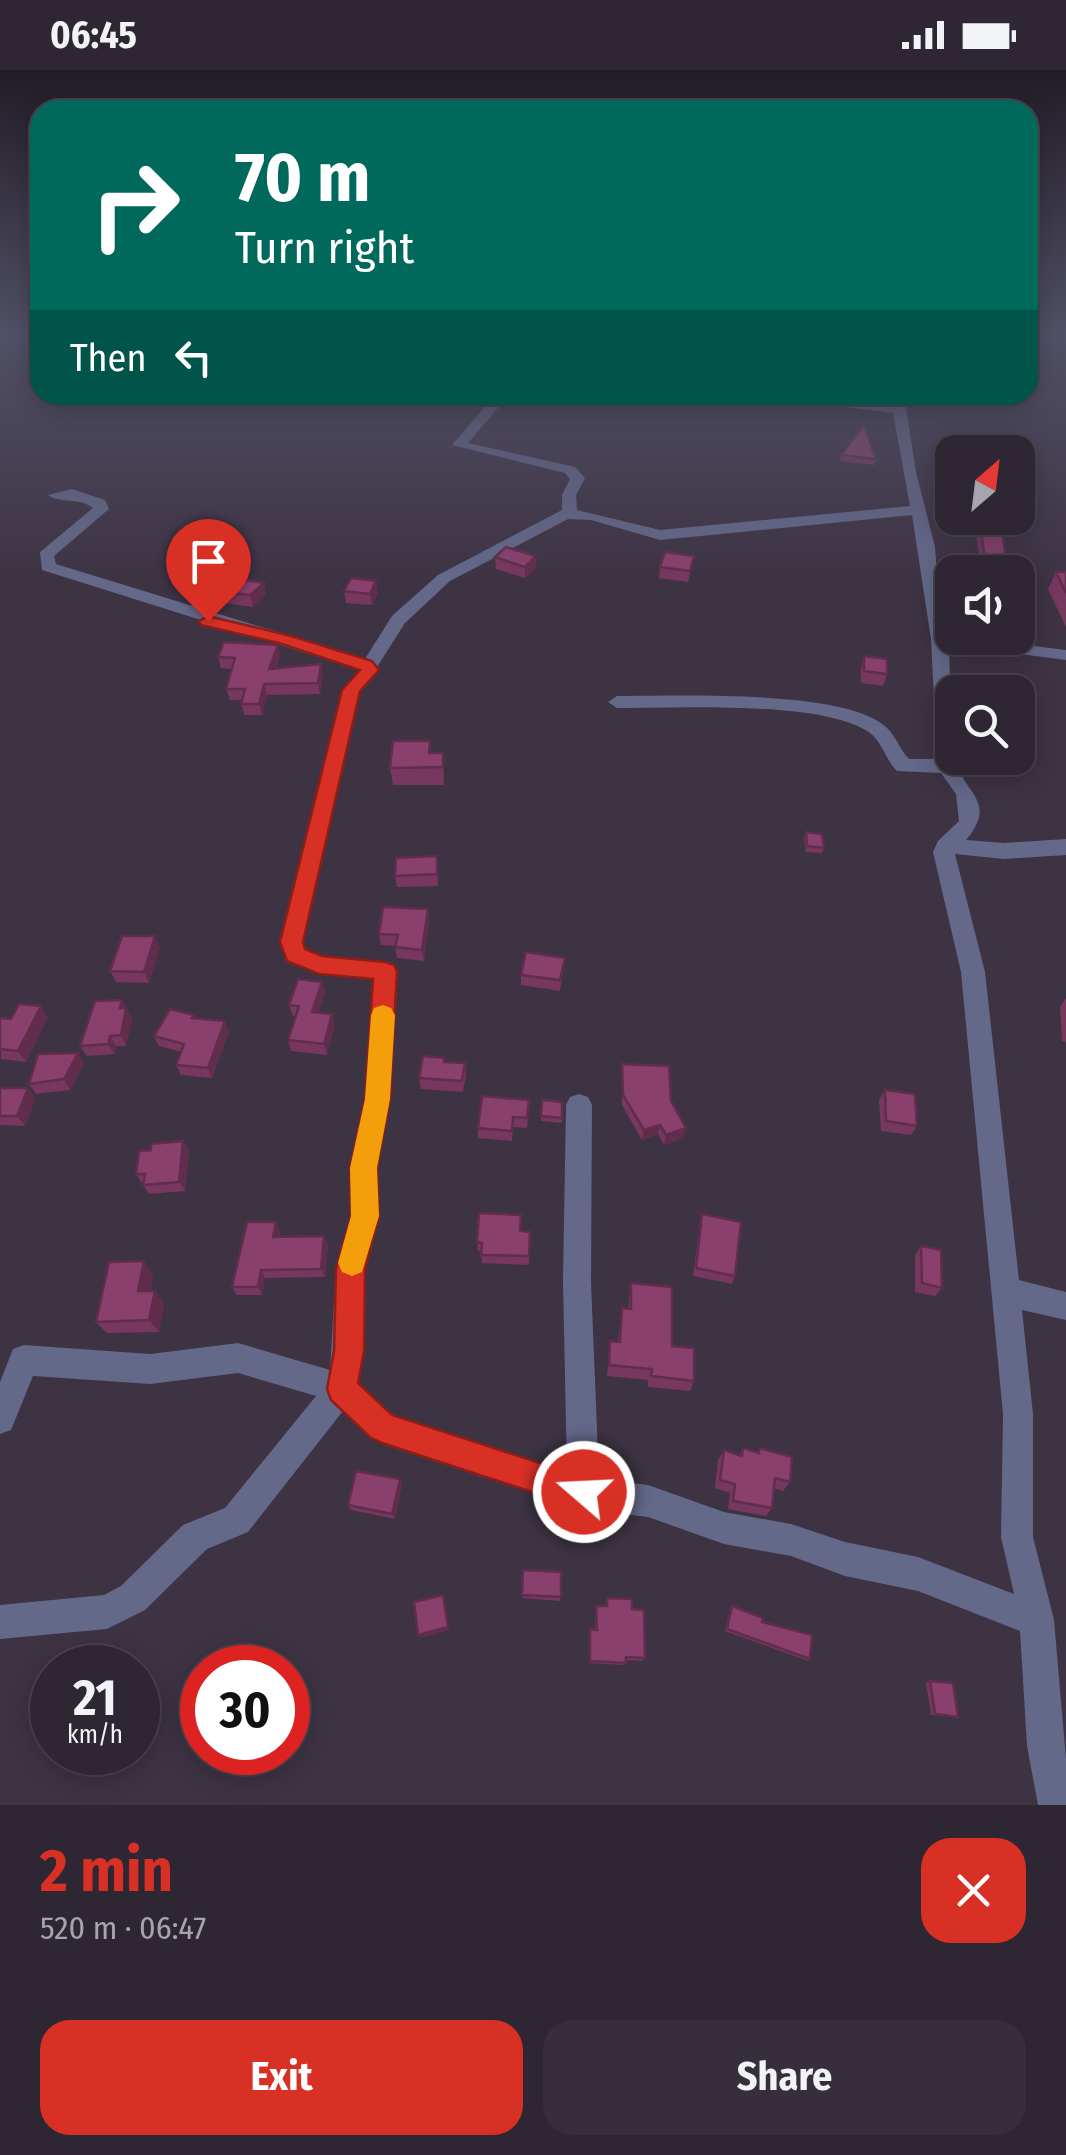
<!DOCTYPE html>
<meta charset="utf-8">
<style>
:root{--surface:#2e2632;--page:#362e3a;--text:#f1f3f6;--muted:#a7a5ac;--line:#49434d;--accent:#d93025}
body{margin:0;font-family:"Fira Sans Condensed",sans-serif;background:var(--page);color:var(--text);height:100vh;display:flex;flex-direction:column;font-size:38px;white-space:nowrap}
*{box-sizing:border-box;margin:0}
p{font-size:32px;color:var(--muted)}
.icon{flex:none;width:55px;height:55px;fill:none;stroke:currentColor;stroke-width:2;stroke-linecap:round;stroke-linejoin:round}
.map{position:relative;height:1735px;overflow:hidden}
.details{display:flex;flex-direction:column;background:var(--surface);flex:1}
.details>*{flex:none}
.hud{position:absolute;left:30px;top:30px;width:1008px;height:305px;border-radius:30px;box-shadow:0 5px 25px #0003,0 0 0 2px var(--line);background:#00695c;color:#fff;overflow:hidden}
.needle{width:65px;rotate:28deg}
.tools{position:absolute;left:935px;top:365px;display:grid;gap:20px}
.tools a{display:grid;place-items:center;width:100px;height:100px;border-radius:20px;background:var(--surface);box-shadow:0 5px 25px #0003,0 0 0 2px var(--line);font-size:50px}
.speed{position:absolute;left:30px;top:1575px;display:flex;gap:20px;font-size:50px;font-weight:700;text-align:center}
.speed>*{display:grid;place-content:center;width:130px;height:130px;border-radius:50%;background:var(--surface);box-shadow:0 5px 25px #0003,0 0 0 2px var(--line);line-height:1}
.speed small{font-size:25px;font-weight:400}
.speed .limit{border:15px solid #d22;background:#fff;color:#111}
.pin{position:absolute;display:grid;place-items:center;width:85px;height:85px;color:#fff;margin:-102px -42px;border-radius:50% 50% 50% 0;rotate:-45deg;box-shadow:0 0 10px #0007}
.pin .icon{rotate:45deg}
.me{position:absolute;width:110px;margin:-55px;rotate:289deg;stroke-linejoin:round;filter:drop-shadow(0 0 8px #0008)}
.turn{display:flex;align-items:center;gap:35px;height:210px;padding:0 40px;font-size:45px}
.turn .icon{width:130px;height:130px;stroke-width:2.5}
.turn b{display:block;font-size:70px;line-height:85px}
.then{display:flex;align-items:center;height:95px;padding:0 40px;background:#0003;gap:20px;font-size:38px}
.round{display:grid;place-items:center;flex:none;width:105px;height:105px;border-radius:30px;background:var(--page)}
.overview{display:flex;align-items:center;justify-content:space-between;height:170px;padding:0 40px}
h1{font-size:60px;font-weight:700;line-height:75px;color:var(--accent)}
.action{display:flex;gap:20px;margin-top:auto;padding:20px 40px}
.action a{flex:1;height:115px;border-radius:30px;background:var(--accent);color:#fff;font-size:40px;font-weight:700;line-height:115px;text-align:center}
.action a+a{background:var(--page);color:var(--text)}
.status{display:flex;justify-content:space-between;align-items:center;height:70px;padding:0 50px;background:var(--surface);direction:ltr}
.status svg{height:28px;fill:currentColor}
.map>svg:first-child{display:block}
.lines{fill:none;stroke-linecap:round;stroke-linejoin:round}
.minor{fill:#646889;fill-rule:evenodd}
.wall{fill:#77375e}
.shaded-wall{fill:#612d4c}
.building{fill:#8a406d;stroke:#612d4c;stroke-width:2.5}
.route{fill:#d93025;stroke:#8d1f18;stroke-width:2.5}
.slow{fill:#f59e0b}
</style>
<div class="status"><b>06:45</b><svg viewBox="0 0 49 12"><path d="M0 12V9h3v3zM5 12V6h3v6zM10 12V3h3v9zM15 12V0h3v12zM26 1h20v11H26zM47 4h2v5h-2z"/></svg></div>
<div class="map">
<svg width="1066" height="1735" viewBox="0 0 1066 1735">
<rect width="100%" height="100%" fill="#3d3343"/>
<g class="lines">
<path class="minor" d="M 495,325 L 509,325 L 468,373 L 575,397 L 585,408 L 576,425 L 577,440 L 660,460 L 910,436 L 893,343 L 786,329 L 779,325 L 816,325 L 892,335 L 890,325 L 904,325 L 916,402 L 935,477 L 939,530 L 948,565 L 1066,580 L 1066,590 L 949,575 L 952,688 L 956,688 C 960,722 1000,730 966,770 L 1004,773 L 1066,769 L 1066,785 L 1004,789 L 955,784 L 985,902 L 1019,1210 L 1066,1222 L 1066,1250 L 1022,1240 L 1033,1344 L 1033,1467 L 1054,1550 L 1066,1689 L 1066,1735 L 1038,1735 L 1027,1676 L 1020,1561 L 918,1521 L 845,1506 L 791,1486 L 724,1474 L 648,1447 L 584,1439 L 382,1372 L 371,1368 L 343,1341 L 248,1462 L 207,1479 L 145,1540 L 107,1559 L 0,1569 L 0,1535 L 104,1525 L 121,1516 L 183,1455 L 225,1438 L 316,1326 L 238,1303 L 150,1314 L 33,1306 L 11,1360 L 0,1364 L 0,1312 L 13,1279 L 24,1275 L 150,1284 L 238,1273 L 330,1300 L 336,1199 L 351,1146 L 351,1098 L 364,1029 L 373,909 L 319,904 L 287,890 L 281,872 L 342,620 L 360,600 L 42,500 L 40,482 L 93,438 C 80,427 60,434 48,425 L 72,419 L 105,430 L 109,439 L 54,486 L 56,494 L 365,589 L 392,546 L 438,505 L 562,440 L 562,425 L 570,409 L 565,403 L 452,375 ZM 912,445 L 931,569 L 937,689 L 909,689 C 900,680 896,666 886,657 C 845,619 675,626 617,626 L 608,632 L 617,638 C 676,638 824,630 870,663 C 882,672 886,690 897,701 L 941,703 L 956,724 L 959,751 L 938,771 L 933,782 L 961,902 L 1003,1344 L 1001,1467 L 1014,1524 L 918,1487 L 845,1472 L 791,1454 L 724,1442 L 648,1415 L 599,1409 L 591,1212 L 592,1035 L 588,1027 L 579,1024 L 570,1027 L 566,1035 L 563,1212 L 567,1402 L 391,1345 L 358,1313 L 364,1281 L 364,1199 L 379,1146 L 377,1098 L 390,1029 L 397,901 L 393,894 L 385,892 L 322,886 L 305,879 L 303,872 L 360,622 L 379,600 L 377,597 L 405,553 L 450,511 L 568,449 L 591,450 L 660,470 Z"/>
</g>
<g class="wall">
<path d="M 841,385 L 876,389 L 874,395 L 840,391 Z"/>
<path d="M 980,456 L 1006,487 L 1002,497 L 999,497 L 1000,502 L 982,502 L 976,466 Z"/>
<path d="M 536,486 L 536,498 L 525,508 L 496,499 L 495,487 Z"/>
<path d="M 694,486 L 688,512 L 659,508 L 660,497 Z"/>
<path d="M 1056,502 L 1066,502 L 1066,557 L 1048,519 Z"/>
<path d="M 264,513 L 266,525 L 253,537 L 217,532 L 216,529 L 211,528 L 208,517 Z"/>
<path d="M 344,521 L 378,523 L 372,535 L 346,533 Z"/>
<path d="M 280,586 L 276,598 L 321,594 L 323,605 L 320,624 L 267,625 L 262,645 L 244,645 L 241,634 L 242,630 L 230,630 L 226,619 L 232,599 L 221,598 L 218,587 Z"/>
<path d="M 864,586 L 887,604 L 883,616 L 861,613 L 861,598 Z"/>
<path d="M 431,683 L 443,683 L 444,715 L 393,715 L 390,698 Z"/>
<path d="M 806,762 L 824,778 L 822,783 L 806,782 L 804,768 Z"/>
<path d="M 437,786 L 438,816 L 397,817 L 395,806 Z"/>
<path d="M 428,839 L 429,850 L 424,891 L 397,888 L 395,876 L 381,875 L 379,864 Z"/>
<path d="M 160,877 L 149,913 L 116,912 L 110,901 Z"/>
<path d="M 565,888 L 560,921 L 521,915 L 521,905 Z"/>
<path d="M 322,912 L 325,923 L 318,943 L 335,955 L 327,985 L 291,981 L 288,970 L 296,946 L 293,946 L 289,935 Z"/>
<path d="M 1066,928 L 1066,972 L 1062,971 L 1060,937 Z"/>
<path d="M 122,930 L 132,948 L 126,976 L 116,976 L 114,984 L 87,986 L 80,976 Z"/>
<path d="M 194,945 L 195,948 L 229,962 L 212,1008 L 181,1005 L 176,995 L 181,982 L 159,976 L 154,966 Z"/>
<path d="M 48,947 L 26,992 L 1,989 L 0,948 L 11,949 Z"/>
<path d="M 444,988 L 445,992 L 465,993 L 466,1004 L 463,1022 L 421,1019 L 419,1008 Z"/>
<path d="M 84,993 L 70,1020 L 36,1024 L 29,1014 Z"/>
<path d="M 622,994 L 671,1031 L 683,1068 L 664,1075 L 658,1064 L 642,1070 L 622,1035 Z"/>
<path d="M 0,1018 L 35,1029 L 25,1056 L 0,1055 Z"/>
<path d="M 885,1020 L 917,1056 L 911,1065 L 881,1061 L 879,1030 Z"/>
<path d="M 542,1030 L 562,1032 L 562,1053 L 541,1051 Z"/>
<path d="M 529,1040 L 527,1058 L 513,1057 L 512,1071 L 478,1068 L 478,1058 Z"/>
<path d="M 183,1071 L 189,1080 L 185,1121 L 149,1124 L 136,1104 L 151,1080 Z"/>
<path d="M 702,1144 L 735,1206 L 732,1214 L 693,1206 L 700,1153 Z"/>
<path d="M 280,1161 L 279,1167 L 328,1174 L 325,1207 L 265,1208 L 262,1225 L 237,1225 L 232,1217 Z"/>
<path d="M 521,1161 L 530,1162 L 529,1195 L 482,1193 L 481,1181 L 478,1181 L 477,1172 Z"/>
<path d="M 921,1176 L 942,1218 L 935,1226 L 915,1222 L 915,1185 Z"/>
<path d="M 153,1204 L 150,1221 L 164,1233 L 159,1262 L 107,1263 L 96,1252 Z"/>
<path d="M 631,1213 L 694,1311 L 690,1321 L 648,1317 L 648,1310 L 607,1306 L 610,1271 L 618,1272 L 622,1238 L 628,1239 Z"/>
<path d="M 743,1378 L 757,1382 L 759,1378 L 790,1412 L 783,1421 L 774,1418 L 772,1438 L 766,1446 L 728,1439 L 730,1423 L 715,1418 L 718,1390 L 724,1380 L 739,1385 Z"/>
<path d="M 400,1409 L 402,1414 L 395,1449 L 351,1440 L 348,1435 Z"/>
<path d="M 523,1500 L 561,1502 L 560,1531 L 522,1528 Z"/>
<path d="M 607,1528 L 632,1539 L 645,1588 L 642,1591 L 626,1590 L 624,1595 L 589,1593 L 589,1562 L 590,1559 L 595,1560 L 595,1539 L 596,1536 L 605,1536 Z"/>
<path d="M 732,1536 L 762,1552 L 810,1589 L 808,1591 L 725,1561 L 730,1538 Z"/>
<path d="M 930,1611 L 958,1647 L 931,1645 L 926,1612 Z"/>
</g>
<g class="shaded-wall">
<path d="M 536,486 L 536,498 L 525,508 L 525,497 Z"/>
<path d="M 376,511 L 378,523 L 372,535 L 370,524 Z"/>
<path d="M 264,513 L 266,525 L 253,537 L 250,525 Z"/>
<path d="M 278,575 L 280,586 L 271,610 L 269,599 Z"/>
<path d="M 321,594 L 323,605 L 320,624 L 318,613 Z"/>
<path d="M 264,614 L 267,625 L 262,645 L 259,634 Z"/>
<path d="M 428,839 L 429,850 L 424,891 L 422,880 Z"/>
<path d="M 155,866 L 160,877 L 149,913 L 144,902 Z"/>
<path d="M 322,912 L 325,923 L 315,953 L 312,942 Z"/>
<path d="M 122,930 L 132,948 L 126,976 L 121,965 L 120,938 Z"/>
<path d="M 41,936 L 48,947 L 26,992 L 18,981 Z"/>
<path d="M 332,944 L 335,955 L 327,985 L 324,974 Z"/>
<path d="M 225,951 L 229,962 L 212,1008 L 208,998 Z"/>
<path d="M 110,966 L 116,976 L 114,984 L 108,974 Z"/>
<path d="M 78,983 L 84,993 L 70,1020 L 64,1009 Z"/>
<path d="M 28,1018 L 35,1029 L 25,1056 L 17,1046 Z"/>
<path d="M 660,1055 L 658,1064 L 642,1070 L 644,1060 Z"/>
<path d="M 686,1058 L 683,1068 L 664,1075 L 666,1065 Z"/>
<path d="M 183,1071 L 189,1080 L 185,1121 L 179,1112 Z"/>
<path d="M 276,1152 L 280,1161 L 277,1176 L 273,1167 Z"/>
<path d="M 324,1166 L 328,1174 L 325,1207 L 321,1199 Z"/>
<path d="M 144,1191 L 153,1204 L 147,1234 L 138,1221 Z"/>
<path d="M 261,1200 L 265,1208 L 262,1225 L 258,1217 Z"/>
<path d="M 155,1221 L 164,1233 L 159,1262 L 149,1250 Z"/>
<path d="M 400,1409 L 402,1414 L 395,1449 L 392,1444 Z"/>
<path d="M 443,1525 L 450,1560 L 421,1568 L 418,1565 Z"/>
</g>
<g class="building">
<path d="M 864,355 L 876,389 L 841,385 Z"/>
<path d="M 980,456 L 1001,459 L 1006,487 L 998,486 L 1000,502 L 987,502 Z"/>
<path d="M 506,477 L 536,486 L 525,497 L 495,487 Z"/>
<path d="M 665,482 L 694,486 L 690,501 L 660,497 Z"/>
<path d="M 1056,502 L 1066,502 L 1066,523 Z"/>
<path d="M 217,505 L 264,513 L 250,525 L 214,521 L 216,518 L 208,517 Z"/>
<path d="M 351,508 L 376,511 L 370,524 L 344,521 Z"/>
<path d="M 224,572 L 278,575 L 269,599 L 321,594 L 318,613 L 264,614 L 259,634 L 241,634 L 245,619 L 226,619 L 235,588 L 218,587 Z"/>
<path d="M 864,586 L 887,589 L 887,604 L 864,601 Z"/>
<path d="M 393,671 L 430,671 L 429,683 L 443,683 L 443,697 L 390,698 Z"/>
<path d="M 806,762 L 822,764 L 824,778 L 807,776 Z"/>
<path d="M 437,786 L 437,804 L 395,806 L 396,788 Z"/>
<path d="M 383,837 L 428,839 L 422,880 L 395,877 L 398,865 L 379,864 Z"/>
<path d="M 122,866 L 155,866 L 144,902 L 110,901 Z"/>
<path d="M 526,882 L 565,888 L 560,910 L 521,905 Z"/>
<path d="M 298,909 L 322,912 L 312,942 L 332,944 L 324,974 L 288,970 L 299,936 L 289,935 Z"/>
<path d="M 122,930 L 120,938 L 126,938 L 121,965 L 110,966 L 108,974 L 80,976 L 95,931 Z"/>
<path d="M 19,934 L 41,936 L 18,981 L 0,979 L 0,948 L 11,949 Z"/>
<path d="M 170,939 L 194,945 L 192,948 L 225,951 L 208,998 L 176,995 L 184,974 L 154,966 Z"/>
<path d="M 78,983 L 64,1009 L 29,1014 L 38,984 Z"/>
<path d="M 423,986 L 444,988 L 444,992 L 465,993 L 462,1011 L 419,1008 Z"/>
<path d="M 622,994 L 669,996 L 671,1031 L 686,1058 L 666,1065 L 660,1055 L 644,1060 L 623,1025 Z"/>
<path d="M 0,1018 L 28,1018 L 17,1046 L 0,1046 Z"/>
<path d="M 885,1020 L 915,1024 L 917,1056 L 886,1051 Z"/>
<path d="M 482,1026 L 529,1030 L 527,1048 L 513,1047 L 512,1061 L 478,1058 Z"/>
<path d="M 542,1030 L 562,1032 L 562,1048 L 541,1046 Z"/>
<path d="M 183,1071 L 179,1112 L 143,1115 L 145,1104 L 136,1104 L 139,1081 L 151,1080 L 151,1074 Z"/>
<path d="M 479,1143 L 521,1145 L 520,1161 L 530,1162 L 529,1186 L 481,1185 L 482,1173 L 477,1172 Z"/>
<path d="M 702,1144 L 741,1152 L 735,1206 L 696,1198 Z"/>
<path d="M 247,1152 L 276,1152 L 273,1167 L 324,1166 L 321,1199 L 261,1200 L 258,1217 L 232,1217 Z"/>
<path d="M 921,1176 L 941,1180 L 942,1218 L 922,1213 Z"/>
<path d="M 144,1191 L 138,1221 L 155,1221 L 149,1250 L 96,1252 L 109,1192 Z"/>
<path d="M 631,1213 L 672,1217 L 672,1276 L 694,1278 L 694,1311 L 651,1306 L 652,1299 L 609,1295 L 610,1271 L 620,1272 L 622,1238 L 631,1239 Z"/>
<path d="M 743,1378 L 759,1383 L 759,1378 L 792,1387 L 790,1412 L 775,1408 L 772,1438 L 733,1431 L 735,1414 L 720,1410 L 724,1380 L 742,1386 Z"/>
<path d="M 356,1401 L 400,1409 L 392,1444 L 348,1435 Z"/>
<path d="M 523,1500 L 561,1502 L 561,1527 L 522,1525 Z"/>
<path d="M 443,1525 L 448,1557 L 418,1565 L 414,1532 Z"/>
<path d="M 607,1528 L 632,1529 L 632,1539 L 644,1540 L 645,1588 L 626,1587 L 626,1593 L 590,1591 L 590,1559 L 597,1560 L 596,1536 L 607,1536 Z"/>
<path d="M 732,1536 L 763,1548 L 762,1552 L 812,1565 L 810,1589 L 727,1559 Z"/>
<path d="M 930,1611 L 953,1613 L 958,1647 L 935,1644 Z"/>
</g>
<linearGradient id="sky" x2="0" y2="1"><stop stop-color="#221c25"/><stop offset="0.52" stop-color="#515066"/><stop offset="1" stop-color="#515066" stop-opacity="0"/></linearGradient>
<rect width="1066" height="510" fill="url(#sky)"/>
<path class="route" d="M 208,546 L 291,566 L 372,591 L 379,600 L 360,621 L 303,872 L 305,879 L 322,886 L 385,892 L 394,895 L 397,901 L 390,1029 L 377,1098 L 379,1146 L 365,1199 L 364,1281 L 358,1313 L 392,1345 L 595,1411 L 600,1422 L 595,1434 L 584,1439 L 382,1373 L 371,1368 L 331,1330 L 327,1319 L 334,1281 L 336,1199 L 351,1146 L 350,1098 L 365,1029 L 373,909 L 319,904 L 287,891 L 280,872 L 342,620 L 360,600 L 279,573 L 201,555 L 199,551 Z"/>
<path class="slow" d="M 383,935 L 391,938 L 395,945 L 390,1029 L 377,1098 L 379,1146 L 362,1202 L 352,1206 L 342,1202 L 338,1193 L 351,1146 L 350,1098 L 365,1029 L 371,945 L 374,938 Z"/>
</svg>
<div class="tools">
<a><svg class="needle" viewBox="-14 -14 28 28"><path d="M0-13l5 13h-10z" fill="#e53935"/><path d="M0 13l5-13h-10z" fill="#a7a5ac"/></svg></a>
<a><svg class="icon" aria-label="sound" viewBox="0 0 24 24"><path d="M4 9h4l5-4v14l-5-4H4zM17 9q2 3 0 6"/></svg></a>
<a><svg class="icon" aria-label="search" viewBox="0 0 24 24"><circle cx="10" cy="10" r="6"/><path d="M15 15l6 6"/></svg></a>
</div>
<div class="speed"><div>21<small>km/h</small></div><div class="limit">30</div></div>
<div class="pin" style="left:208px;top:551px;background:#d93025"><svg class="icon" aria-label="arrive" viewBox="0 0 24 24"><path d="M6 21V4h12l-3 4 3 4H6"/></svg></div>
<svg class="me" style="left:584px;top:1422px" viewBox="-20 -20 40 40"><circle r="17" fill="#d93025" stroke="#fff" stroke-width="3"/><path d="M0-11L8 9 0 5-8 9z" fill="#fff"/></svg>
<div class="hud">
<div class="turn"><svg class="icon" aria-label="right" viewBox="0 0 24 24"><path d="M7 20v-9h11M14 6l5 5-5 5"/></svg><div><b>70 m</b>Turn right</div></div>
<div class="then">Then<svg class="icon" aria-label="left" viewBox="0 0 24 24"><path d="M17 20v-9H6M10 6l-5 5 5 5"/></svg></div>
</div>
</div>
<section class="details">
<div class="overview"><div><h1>2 min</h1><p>520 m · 06:47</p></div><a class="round" style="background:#d93025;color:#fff"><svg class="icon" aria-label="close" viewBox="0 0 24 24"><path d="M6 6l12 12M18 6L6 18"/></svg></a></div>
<div class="action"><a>Exit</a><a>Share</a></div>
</section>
